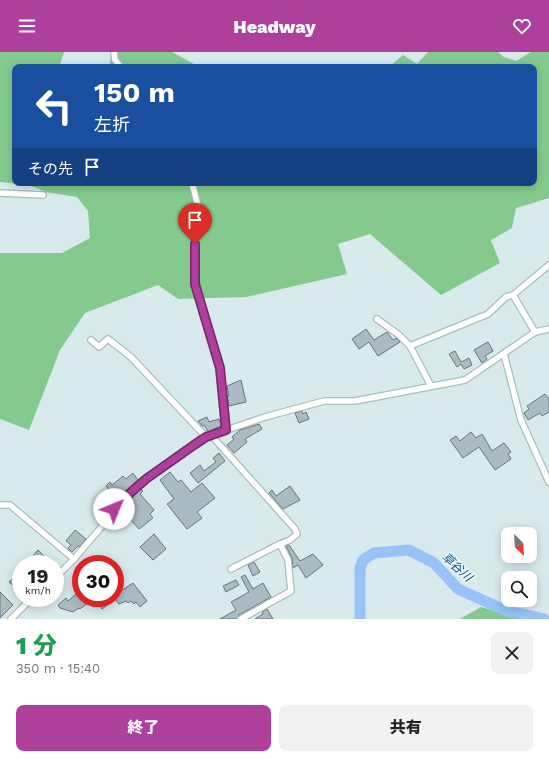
<!DOCTYPE html>
<html lang="ja">
<meta charset="utf-8">
<style>
:root{--surface:#fff;--page:#f2f2f2;--text:#202124;--muted:#757577;--accent:#af3f9c}
body{margin:0;font-family:"Work Sans","Noto Sans JP",sans-serif;background:var(--page);color:var(--text);height:100vh;display:flex;flex-direction:column;font-size:15px;white-space:nowrap}
*{box-sizing:border-box;margin:0}
p{font-size:13px;color:var(--muted)}
.icon{flex:none;width:22px;height:22px;fill:none;stroke:currentColor;stroke-width:2;stroke-linecap:round;stroke-linejoin:round}
.map{position:relative;height:567px;overflow:hidden}
.sheet{display:flex;flex-direction:column;background:var(--surface);flex:1}
.sheet>*{flex:none}
.banner{position:absolute;left:12px;top:12px;width:525px;height:122px;border-radius:8px;box-shadow:0 2px 10px #0003;background:#1a4fa0;color:#fff;overflow:hidden}
.needle{width:26px;rotate:156deg}
.buttons{position:absolute;left:501px;top:475px;display:grid;gap:8px}
.buttons a{display:grid;place-items:center;width:36px;height:36px;border-radius:8px;background:var(--surface);box-shadow:0 2px 10px #0003;font-size:20px}
.speed{position:absolute;left:12px;top:503px;display:flex;gap:8px;font-size:20px;font-weight:700;text-align:center}
.speed>*{display:grid;place-content:center;width:52px;height:52px;border-radius:50%;background:var(--surface);box-shadow:0 2px 10px #0003;line-height:1}
.speed small{font-size:10px;font-weight:400}
.speed .limit{border:6px solid #d22;background:#fff;color:#111}
.pin{position:absolute;display:grid;place-items:center;width:34px;height:34px;color:#fff;margin:-41px -17px;border-radius:50% 50% 50% 0;rotate:-45deg;box-shadow:0 0 4px #0007}
.pin .icon{rotate:45deg}
.me{position:absolute;width:44px;margin:-22px;rotate:45deg;stroke-linejoin:round;filter:drop-shadow(0 0 3px #0008)}
.turn{display:flex;align-items:center;gap:14px;height:84px;padding:0 16px;font-size:18px}
.turn .icon{width:52px;height:52px;stroke-width:2.5}
.turn b{display:block;font-size:28px;line-height:34px}
.then{display:flex;align-items:center;height:38px;padding:0 16px;background:#0003;gap:8px;font-size:15px}
.round{display:grid;place-items:center;flex:none;width:42px;height:42px;border-radius:8px;background:var(--page)}
.summary{display:flex;align-items:center;justify-content:space-between;height:68px;padding:0 16px}
h1{font-size:24px;font-weight:800;line-height:30px;color:#1e9e55}
.cta{display:flex;gap:8px;margin-top:auto;padding:8px 16px}
.cta a{flex:1;height:46px;border-radius:8px;background:var(--accent);color:#fff;font-size:16px;font-weight:800;line-height:46px;text-align:center}
.cta a+a{background:var(--page);color:var(--text)}
header{display:flex;justify-content:space-between;align-items:center;height:52px;padding:0 16px;background:var(--accent);color:#fff;font-size:18px;font-weight:800}
.map>svg:first-child{display:block}
.forest{fill:#84ca8e}
.lines{fill:none;stroke-linecap:round;stroke-linejoin:round}
.river{stroke:#99c2f8;stroke-width:11}
.building{fill:#acbbc3;stroke:#67757b}
.minor-casing{stroke:#aabcbd;stroke-width:8}
.minor{stroke:#fff;stroke-width:5.5}
.route-casing{stroke:#722965;stroke-width:10}
.route{stroke:#af3f9c;stroke-width:7}
.labels{text-anchor:middle;stroke-width:3.5;stroke-linejoin:round;paint-order:stroke}
.water-label{font-size:12px;font-style:italic;fill:#1a4c87;stroke:#e5f8f9}
</style>
<header><svg class="icon" aria-label="menu" viewBox="0 0 24 24"><path d="M4 6h16M4 12h16M4 18h16"/></svg>Headway<svg class="icon" aria-label="heart" viewBox="0 0 24 24"><path d="M12 20l-8-8c-3-5 5-10 8-4 3-6 11-1 8 4z"/></svg></header>
<div class="map">
<svg width="549" height="567" viewBox="0 0 549 567">
<rect width="100%" height="100%" fill="#d8eaec"/>
<g class="forest">
<path d="M 0,0 L 64,0 L 59,15 L 15,15 L 15,131 L 534,131 L 534,15 L 389,15 L 403,3 L 417,12 L 428,0 L 498,0 L 504,5 L 516,9 L 531,0 L 549,0 L 549,146 L 516,156 L 512,176 L 491,188 L 500,211 L 441,243 L 370,182 L 338,192 L 347,222 L 246,245 L 178,247 L 158,233 L 85,261 L 60,298 L 29,378 L 0,367 L 0,201 L 62,201 L 90,186 L 88,159 L 77,145 L 46,140 L 29,133 L 0,130 Z"/>
<path d="M 112,0 L 172,0 L 199,15 L 109,15 Z"/>
<path d="M 481,555 L 525,567 L 460,567 Z"/>
</g>
<g class="lines">
<path class="river" d="M 360,567 L 360,516 L 363,508 L 374,501 L 409,498 L 434,511 L 458,537 L 507,559 L 544,567"/>
</g>
<g class="building">
<path d="M 366,277 L 374,288 L 387,280 L 393,288 L 396,286 L 400,290 L 378,304 L 369,290 L 359,297 L 352,287 Z"/>
<path d="M 488,290 L 493,299 L 485,304 L 487,307 L 482,311 L 474,298 Z"/>
<path d="M 455,299 L 461,310 L 469,306 L 472,313 L 464,317 L 461,312 L 457,315 L 449,302 Z"/>
<path d="M 241,328 L 246,350 L 229,354 L 227,344 L 229,344 L 227,334 Z"/>
<path d="M 545,342 L 549,347 L 549,360 L 542,364 L 540,361 L 528,368 L 524,361 L 529,357 L 527,354 Z"/>
<path d="M 302,359 L 303,362 L 306,360 L 309,367 L 299,371 L 295,361 Z"/>
<path d="M 207,365 L 209,370 L 219,367 L 221,374 L 208,380 L 205,374 L 202,374 L 198,369 Z"/>
<path d="M 259,372 L 262,377 L 245,387 L 247,390 L 234,401 L 227,393 L 234,387 L 232,385 L 240,378 Z"/>
<path d="M 471,380 L 476,386 L 482,382 L 492,399 L 504,391 L 511,400 L 508,402 L 511,407 L 495,418 L 479,395 L 463,406 L 450,388 L 456,384 L 460,389 Z"/>
<path d="M 219,401 L 225,409 L 198,431 L 190,421 L 200,413 L 204,419 L 216,410 L 213,406 Z"/>
<path d="M 170,420 L 178,430 L 181,428 L 191,440 L 202,431 L 215,446 L 197,460 L 202,466 L 187,477 L 167,452 L 174,447 L 160,428 Z"/>
<path d="M 133,421 L 138,428 L 108,454 L 105,450 L 114,443 L 106,434 L 110,430 L 112,433 L 123,424 L 126,427 Z"/>
<path d="M 290,434 L 300,448 L 283,457 L 269,441 L 272,438 L 276,444 Z"/>
<path d="M 141,437 L 143,439 L 140,442 L 154,458 L 150,462 L 153,466 L 139,477 L 122,458 L 130,451 L 128,448 Z"/>
<path d="M 75,478 L 86,487 L 79,495 L 78,494 L 72,500 L 68,496 L 71,493 L 66,489 Z"/>
<path d="M 154,482 L 166,497 L 153,508 L 140,495 Z"/>
<path d="M 289,493 L 300,509 L 313,502 L 323,513 L 306,526 L 298,513 L 293,516 L 292,506 L 286,494 Z"/>
<path d="M 38,498 L 47,507 L 48,506 L 55,512 L 40,512 L 32,505 Z"/>
<path d="M 254,510 L 260,520 L 253,524 L 248,513 Z"/>
<path d="M 245,523 L 253,537 L 263,531 L 271,545 L 239,563 L 237,567 L 220,567 L 236,558 L 231,550 L 249,540 L 241,525 Z"/>
<path d="M 15,525 L 21,531 L 21,541 L 9,530 Z"/>
<path d="M 236,528 L 239,533 L 226,540 L 223,534 Z"/>
<path d="M 133,531 L 147,549 L 140,555 L 136,550 L 134,552 L 131,549 L 128,551 L 126,549 L 119,552 L 115,547 L 102,557 L 94,546 L 80,557 L 79,556 L 73,560 L 60,556 L 58,553 L 66,546 L 68,549 L 81,538 L 81,546 L 115,546 L 115,538 L 118,541 Z"/>
<path d="M 0,540 L 13,553 L 0,566 Z"/>
<path d="M 267,557 L 273,567 L 255,567 L 263,562 L 262,560 Z"/>
</g>
<g class="lines">
<defs>
<g id="minor">
<path d="M 114,0 L 115,8 L 121,15"/>
<path d="M 192,131 L 199,158 L 199,169 L 195,192 L 195,232 L 220,316 L 227,378"/>
<path d="M 0,141 L 43,143"/>
<path d="M 377,267 L 399,283 L 410,294 L 431,334"/>
<path d="M 535,280 L 513,243 L 549,213"/>
<path d="M 91,288 L 99,295 L 108,287 L 131,305 L 206,385"/>
<path d="M 410,294 L 488,262 L 506,245 L 513,243"/>
<path d="M 504,302 L 521,368 L 549,430"/>
<path d="M 211,383 L 295,477 L 297,482 L 290,488 L 280,492 L 288,508 L 291,539 L 241,567"/>
<path d="M 0,453 L 10,453 L 74,507"/>
<path d="M 231,517 L 280,492"/>
<path d="M 55,526 L 74,507 L 104,472 L 108,464 L 119,450 L 146,427 L 206,385 L 265,365 L 324,349 L 355,349 L 465,328 L 535,280 L 549,277"/>
<path d="M 11,567 L 32,546"/>
</g>
</defs>
<use href="#minor" class="minor-casing"/>
<use href="#minor" class="minor"/>
</g>
<g class="lines">
<defs>
<path id="route" d="M 114,457 L 120,450 L 146,427 L 194,393 L 206,385 L 226,378 L 220,316 L 195,232 L 195,192"/>
</defs>
<use href="#route" class="route-casing"/>
<use href="#route" class="route"/>
</g>
<g class="labels">
<g class="water-label">
<text transform="translate(457 515) rotate(42)" y="4">草谷川</text>
</g>
</g>
</svg>
<div class="buttons">
<a><svg class="needle" viewBox="-14 -14 28 28"><path d="M0-13l5 13h-10z" fill="#e53935"/><path d="M0 13l5-13h-10z" fill="#757577"/></svg></a>
<a><svg class="icon" aria-label="search" viewBox="0 0 24 24"><circle cx="10" cy="10" r="6"/><path d="M15 15l6 6"/></svg></a>
</div>
<div class="speed"><div>19<small>km/h</small></div><div class="limit">30</div></div>
<div class="pin" style="left:195px;top:192px;background:#d93025"><svg class="icon" aria-label="arrive" viewBox="0 0 24 24"><path d="M6 21V4h12l-3 4 3 4H6"/></svg></div>
<svg class="me" style="left:114px;top:457px" viewBox="-20 -20 40 40"><circle r="19" fill="#fff"/><path d="M0-13L10 11 0 6-10 11z" fill="#af3f9c"/></svg>
<div class="banner">
<div class="turn"><svg class="icon" aria-label="left" viewBox="0 0 24 24"><path d="M17 20v-9H6M10 6l-5 5 5 5"/></svg><div><b>150 m</b>左折</div></div>
<div class="then">その先<svg class="icon" aria-label="arrive" viewBox="0 0 24 24"><path d="M6 21V4h12l-3 4 3 4H6"/></svg></div>
</div>
</div>
<section class="sheet">
<div class="summary"><div><h1>1 分</h1><p>350 m · 15:40</p></div><a class="round"><svg class="icon" aria-label="close" viewBox="0 0 24 24"><path d="M6 6l12 12M18 6L6 18"/></svg></a></div>
<div class="cta"><a>終了</a><a>共有</a></div>
</section>
